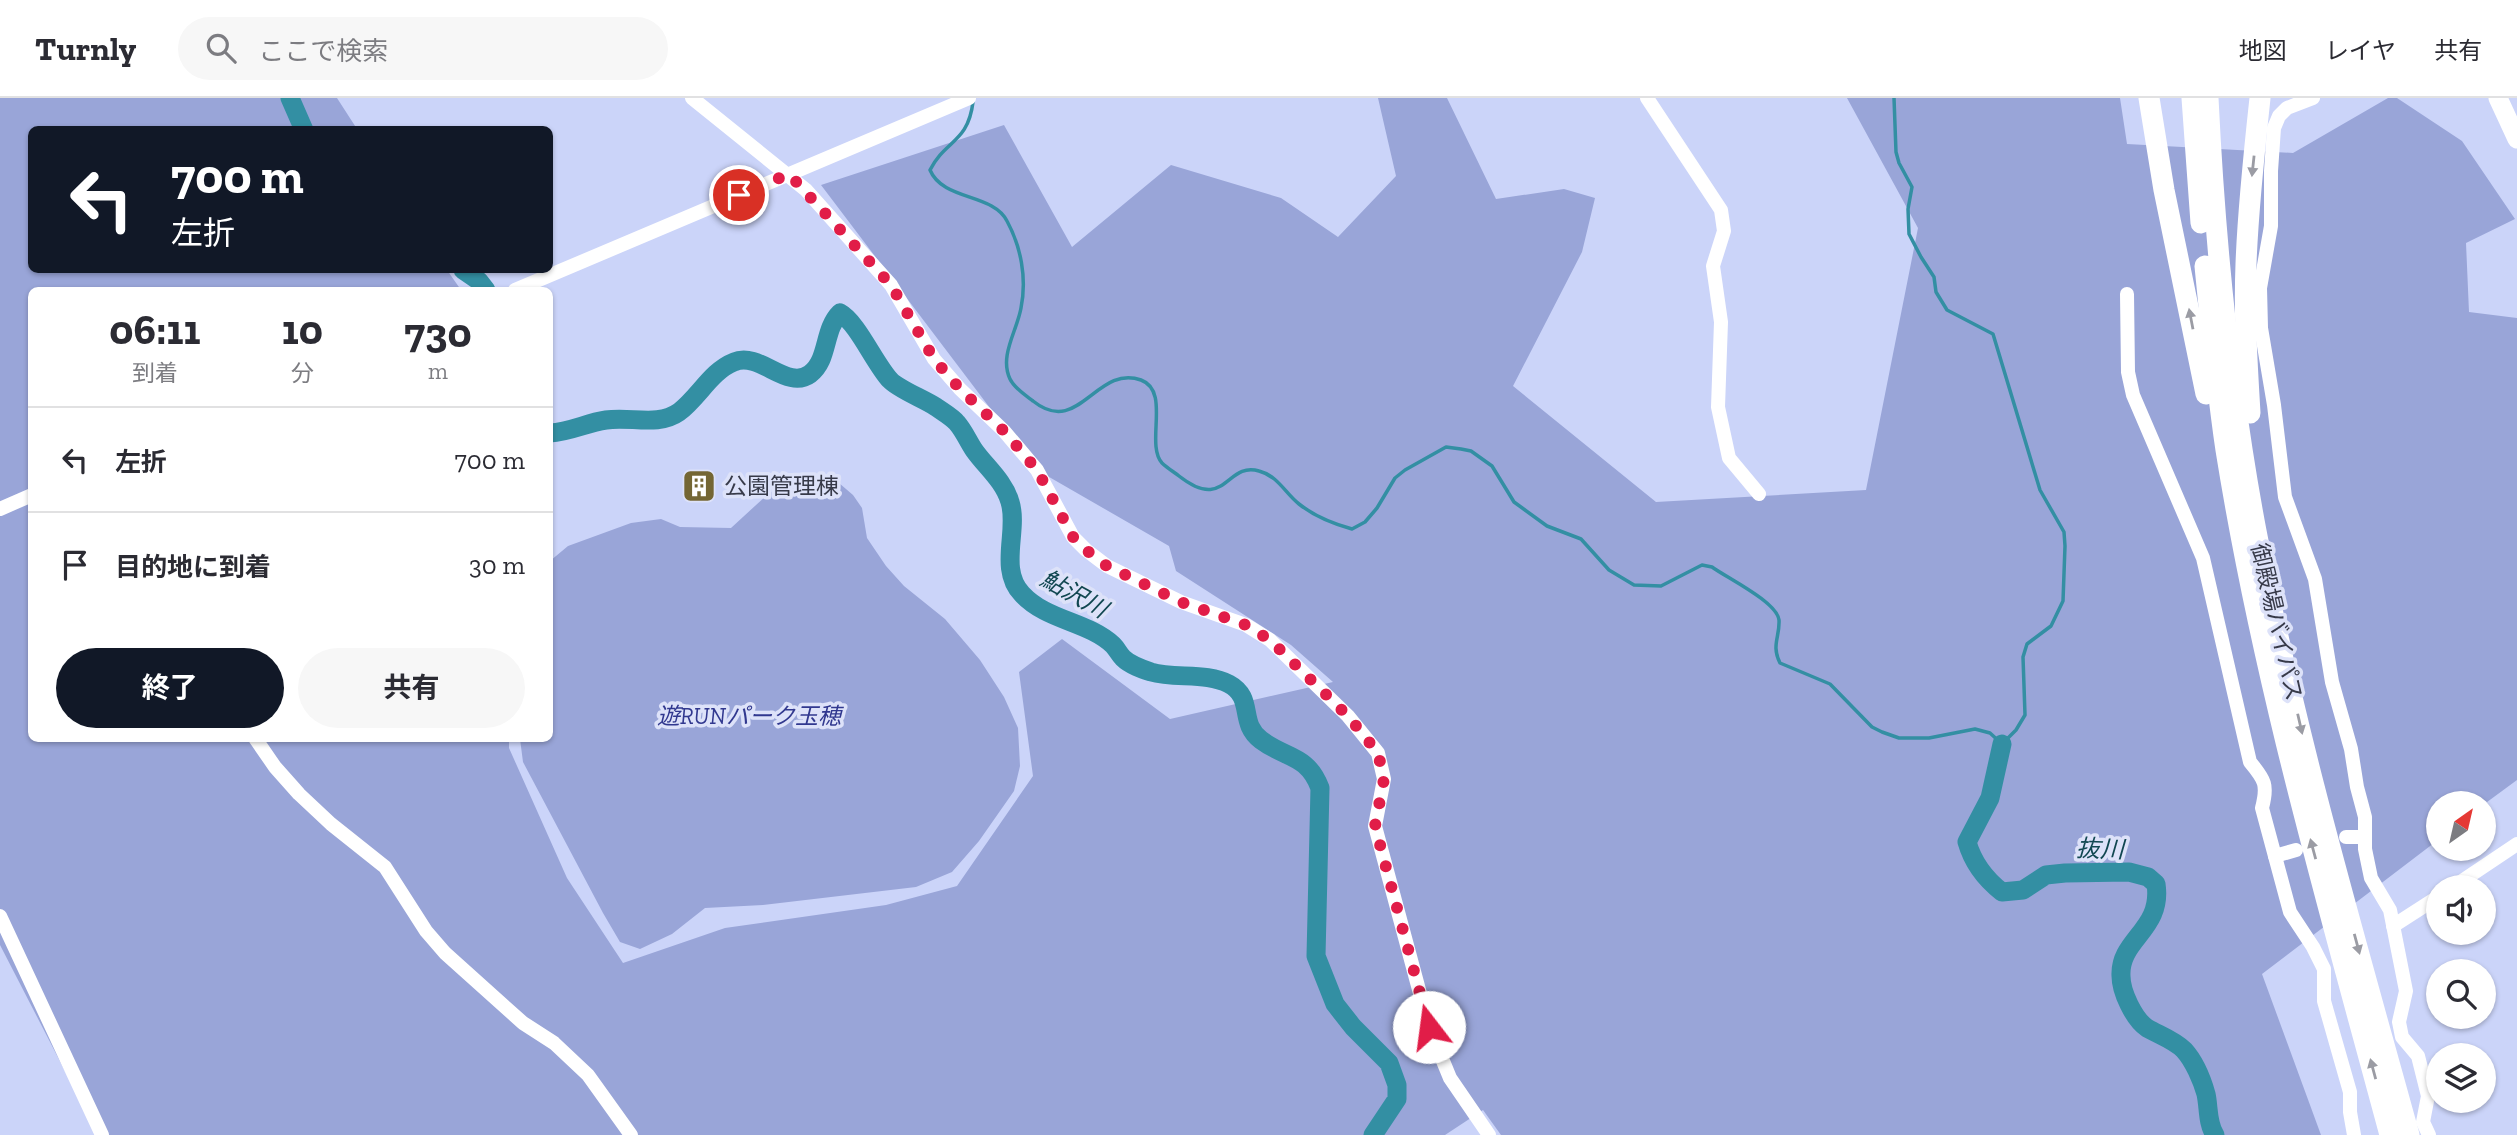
<!DOCTYPE html>
<html lang="ja">
<meta charset="utf-8">
<style>
:root{--surface:#fff;--page:#f7f7f7;--text:#2b2b33;--muted:#7c7c81;--line:#e1e1e2;--accent:#111827}
body{margin:0;font-family:"Zilla Slab","Noto Sans JP",serif;background:var(--page);color:var(--text);height:100vh;display:flex;flex-direction:column;font-size:26px;white-space:nowrap}
*{box-sizing:border-box;margin:0}
p{font-size:23px;color:var(--muted)}
.icon{flex:none;width:38px;height:38px;fill:none;stroke:currentColor;stroke-width:2;stroke-linecap:round;stroke-linejoin:round}
.map{position:relative;flex:1;overflow:hidden}
.panel{position:absolute;left:28px;top:189px;width:525px;height:455px;display:flex;flex-direction:column;background:var(--surface);border-radius:10px;box-shadow:0 2px 5px #0004}
.panel>*{flex:none}
.banner{position:absolute;left:28px;top:28px;width:525px;height:147px;border-radius:10px;box-shadow:0 2px 5px #0004;background:#111827;color:#fff;overflow:hidden}
.needle{width:46px;rotate:34deg}
.controls{position:absolute;left:2426px;top:693px;display:grid;gap:14px}
.controls a{display:grid;place-items:center;width:70px;height:70px;border-radius:50%;background:var(--surface);box-shadow:0 2px 5px #0004;font-size:35px}
.pin{position:absolute;display:grid;place-items:center;width:60px;height:60px;color:#fff;margin:-30px;border:4px solid #fff;border-radius:50%;box-shadow:0 2px 7px #0007}
.me{position:absolute;width:77px;margin:-38px;rotate:345deg;stroke-linejoin:round;filter:drop-shadow(0 0 5px #0008)}
.turn{display:flex;align-items:center;gap:24px;height:147px;padding:0 28px;font-size:32px}
.turn .icon{width:91px;height:91px;stroke-width:2.5}
.turn b{display:block;font-size:49px;line-height:60px}
.eta{display:flex;justify-content:space-evenly;align-items:center;height:119px;text-align:center}
.eta b{font-size:42px;font-weight:700;line-height:49px}
.button{display:flex;gap:14px;margin-top:auto;padding:14px 28px}
.button a{flex:1;height:80px;border-radius:42px;background:var(--accent);color:#fff;font-size:28px;font-weight:700;line-height:80px;text-align:center}
.button a+a{background:var(--page);color:var(--text)}
ul{padding:0;list-style:none}
li{display:flex;align-items:center;gap:21px;height:105px;padding:0 28px;border-top:2px solid var(--line)}
li div{flex:1}
li b{display:block;font-size:26px}
li em{font-style:normal}
header{display:flex;align-items:center;gap:42px;box-sizing:border-box;height:98px;padding:0 35px;background:var(--surface);border-bottom:2px solid var(--line)}
header strong{font-size:33px}
nav{display:flex;gap:38px;margin-inline-start:auto;font-size:24px}
.search{width:490px;height:63px;background:var(--page);display:flex;align-items:center;gap:18px;box-sizing:border-box;padding:0 24px;border-radius:38px;color:var(--muted);font-size:26px}
.map>svg:first-child{display:block}
.green{fill:#99a5d8}
.lines{fill:none;stroke-linecap:round;stroke-linejoin:round}
.stream{stroke:#338fa3;stroke-width:3.5}
.river{stroke:#338fa3;stroke-width:19}
.minor{stroke:#fff;stroke-width:14}
.major{stroke:#fff;stroke-width:19}
.highway{stroke:#fff;stroke-width:21}
.oneway{fill:#9b9ca4}
.route{stroke:#e11d48;stroke-width:12;stroke-dasharray:0 21.6}
.labels{text-anchor:middle;stroke-width:7;stroke-linejoin:round;paint-order:stroke}
.poi-label{font-size:23px;fill:#373a49;stroke:#dde2f9;text-anchor:start}
.street-label{font-size:23px;fill:#373a49;stroke:#dde2f9}
.park-label{font-size:23px;font-style:italic;fill:#31388f;stroke:#dde2f9}
.water-label{font-size:24px;font-style:italic;fill:#114751;stroke:#dde2f9}
</style>
<header>
<strong>Turnly</strong>
<div class="search"><svg class="icon" aria-label="search" viewBox="0 0 24 24"><circle cx="10" cy="10" r="6"/><path d="M15 15l6 6"/></svg>ここで検索</div>
<nav><a>地図</a><a>レイヤ</a><a>共有</a></nav>
</header>
<div class="map">
<svg width="2517" height="1037" viewBox="0 0 2517 1037">
<rect width="100%" height="100%" fill="#cbd4f9"/>
<g class="green">
<path d="M 0,0 L 337,0 L 357,31 L 32,32 L 32,172 L 447,172 L 461,192 L 32,192 L 32,640 L 509,641 L 509,650 L 567,780 L 623,865 L 725,830 L 886,807 L 957,788 L 1033,678 L 1019,574 L 1062,541 L 1170,621 L 1333,584 L 1291,547 L 1176,473 L 1169,448 L 1037,372 L 821,87 L 1004,27 L 1072,149 L 1171,67 L 1281,100 L 1338,139 L 1396,78 L 1378,0 L 1447,0 L 1496,101 L 1564,91 L 1595,100 L 1582,154 L 1513,288 L 1656,404 L 1866,392 L 1918,130 L 1847,0 L 2120,0 L 2127,46 L 2293,55 L 2388,0 L 2397,0 L 2462,43 L 2515,121 L 2466,145 L 2469,214 L 2517,220 L 2517,682 L 2483,707 L 2483,705 L 2438,705 L 2438,742 L 2262,876 L 2321,1037 L 1501,1037 L 1483,1012 L 1445,1037 L 98,1037 L 0,847 Z"/>
<path d="M 812,382 L 839,385 L 853,397 L 862,410 L 867,440 L 886,468 L 904,488 L 945,521 L 980,562 L 1004,599 L 1018,630 L 1020,668 L 1014,693 L 979,743 L 952,774 L 916,789 L 763,807 L 705,810 L 672,836 L 640,851 L 620,844 L 603,815 L 523,664 L 520,641 L 550,640 L 550,463 L 568,448 L 631,425 L 661,421 L 680,429 L 731,430 L 768,396 L 788,384 Z"/>
</g>
<g class="lines">
<path class="stream" d="M 973,4 C 968,45 945,42 930,72 C 943,103 993,95 1007,123 C 1021,149 1027,180 1021,210 C 1017,233 999,258 1010,281 C 1014,290 1025,297 1033,303 C 1079,340 1096,266 1141,282 C 1171,293 1145,346 1162,365 C 1167,370 1174,374 1179,378 C 1226,415 1226,363 1259,373 C 1278,378 1285,395 1299,406 C 1314,418 1334,426 1352,431 L 1365,424 L 1377,410 L 1395,380 L 1405,372 L 1446,349 L 1461,351 L 1471,353 L 1492,368 L 1514,404 L 1547,428 L 1581,441 L 1609,472 L 1634,487 L 1661,488 L 1702,467 L 1712,469 C 1727,480 1777,504 1779,522 C 1780,539 1771,547 1780,565 L 1830,586 L 1872,629 L 1882,634 L 1899,640 L 1929,640 L 1975,631 L 1990,635 L 2002,646 L 2016,632 L 2025,617 L 2023,559 L 2027,546 L 2051,528 L 2063,503 L 2065,448 L 2064,434 L 2040,392 L 1993,236 L 1947,212 L 1936,194 L 1934,179 L 1921,159 L 1909,136 L 1908,111 L 1912,89 L 1899,65 L 1896,54 L 1894,0"/>
<g class="river">
<path d="M 290,0 L 304,32"/>
<path d="M 463,172 L 479,183 L 486,192"/>
<path d="M 550,335 C 570,334 586,325 606,322 C 630,318 658,329 679,314 C 699,299 711,273 734,264 C 760,253 787,293 810,276 C 829,262 823,232 840,215 C 857,224 875,266 890,282 C 898,291 924,301 936,309 C 943,314 952,319 957,325 C 964,333 968,343 974,352 C 986,369 1004,383 1010,404 C 1019,432 998,471 1022,496 C 1047,523 1087,523 1113,547 C 1117,551 1119,556 1123,560 C 1130,567 1142,571 1151,574 C 1175,581 1207,574 1229,586 C 1255,600 1238,625 1261,642 C 1286,661 1307,656 1320,690 L 1316,858 L 1335,906 L 1353,929 L 1389,965 L 1397,987 L 1397,1001 L 1373,1037"/>
<path d="M 2002,646 L 1990,700 L 1967,744 C 1973,765 1984,780 2002,794 L 2023,792 L 2046,777 L 2065,775 L 2129,774 L 2148,779 L 2156,786 C 2163,832 2119,841 2121,878 C 2121,894 2134,921 2147,930 C 2159,937 2174,942 2184,952 C 2194,963 2202,982 2206,996 C 2209,1009 2207,1025 2215,1037"/>
</g>
<g class="minor">
<path d="M 692,0 L 806,92 L 891,187 L 934,261 L 960,291 L 1004,333 L 1037,372 L 1073,439 L 1086,452 L 1107,468 L 1181,504 L 1246,527 L 1270,542 L 1348,618 L 1378,655 L 1384,681 L 1375,728 L 1429,929 L 1450,980 L 1489,1037"/>
<path d="M 1647,0 L 1721,112 L 1724,133 L 1713,168 L 1721,224 L 1718,309 L 1729,360 L 1759,396"/>
<path d="M 2313,0 L 2287,10 L 2279,18 L 2274,30 L 2271,73 L 2271,128 L 2260,190 L 2261,230 L 2274,307 L 2285,399 L 2315,481 L 2332,584 L 2351,651 L 2357,689 L 2365,719 L 2365,751 L 2371,780 L 2390,812 L 2406,893 L 2399,924 L 2402,939 L 2418,958 L 2428,998 L 2423,1024 L 2429,1037"/>
<path d="M 515,192 L 969,0"/>
<path d="M 2127,196 L 2128,274 L 2133,297 L 2203,460 L 2250,664 C 2265,682 2268,687 2262,710 L 2290,814 L 2313,849 L 2324,871 L 2324,903 L 2350,994 L 2350,1014 L 2354,1037"/>
<path d="M 0,411 L 32,397"/>
<path d="M 255,640 L 275,669 L 299,696 L 331,726 L 385,769 L 426,833 L 445,855 L 523,925 L 554,945 L 588,977 L 631,1037"/>
<path d="M 2346,739 L 2364,739"/>
<path d="M 2275,758 L 2296,752"/>
<path d="M 2453,789 L 2517,746"/>
<path d="M 0,818 L 102,1037"/>
<path d="M 2393,828 L 2438,799"/>
</g>
<path class="major" d="M 2498,0 L 2517,41"/>
<g class="highway">
<path d="M 2149,0 L 2164,92 L 2206,296"/>
<path d="M 2192,0 L 2201,125"/>
<path d="M 2208,0 C 2215,145 2229,290 2256,433 C 2295,637 2354,837 2409,1037"/>
<path d="M 2205,168 C 2211,229 2217,291 2226,352 C 2263,584 2329,810 2390,1037"/>
<path d="M 2250,315 C 2247,265 2244,216 2246,166 C 2248,110 2254,55 2260,0"/>
</g>
</g>
<defs><path id="oneway-solid" d="M-6-.8H1V-3.2L6.5 0L1 3.2V.8H-6Z" transform="scale(1.75)"/></defs>
<g class="oneway">
<use href="#oneway-solid" transform="translate(2253 68) rotate(96)"/>
<use href="#oneway-solid" transform="translate(2191 221) rotate(-101)"/>
<use href="#oneway-solid" transform="translate(2300 626) rotate(77)"/>
<use href="#oneway-solid" transform="translate(2313 751) rotate(-105)"/>
<use href="#oneway-solid" transform="translate(2357 846) rotate(75)"/>
<use href="#oneway-solid" transform="translate(2373 971) rotate(-105)"/>
</g>
<g class="lines">
<path class="route" d="M 739,97 L 789,76 L 891,187 L 934,261 L 960,291 L 1004,333 L 1037,372 L 1073,439 L 1086,452 L 1107,468 L 1181,504 L 1246,527 L 1270,542 L 1348,618 L 1378,655 L 1384,681 L 1375,728 L 1429,929"/>
</g>
<defs>
<symbol id="building-square" viewBox="-11 -11 22 22"><rect x="-9" y="-9" width="18" height="18" rx="4" fill="#746634" stroke="#dde2f9"/><path d="M-4-6H4V6H1V3H-1V6H-4ZM-2.5-4.3h1.7v1.8h-1.7ZM.8-4.3h1.7v1.8H.8ZM-2.5-1h1.7V.8h-1.7ZM.8-1h1.7V.8H.8Z" fill="#fff"/></symbol>
</defs>
<g fill-rule="evenodd">
<use href="#building-square" x="680" y="369" width="38" height="38"/>
</g>
<g class="labels">
<g class="poi-label">
<text x="724" y="396">公園管理棟</text>
</g>
<g class="street-label">
<text transform="translate(2277 524) rotate(77)" y="8">御殿場バイパス</text>
</g>
<g class="park-label">
<text x="749" y="626">遊RUNパーク玉穂</text>
</g>
<g class="water-label">
<text transform="translate(1074 496) rotate(29)" y="8">鮎沢川</text>
<text transform="translate(2100 751) rotate(2)" y="8">抜川</text>
</g>
</g>
</svg>
<div class="controls">
<a><svg class="needle" viewBox="-14 -14 28 28"><path d="M0-13l5 13h-10z" fill="#e53935"/><path d="M0 13l5-13h-10z" fill="#7c7c81"/></svg></a>
<a><svg class="icon" aria-label="sound" viewBox="0 0 24 24"><path d="M4 9h4l5-4v14l-5-4H4zM17 9q2 3 0 6"/></svg></a>
<a><svg class="icon" aria-label="search" viewBox="0 0 24 24"><circle cx="10" cy="10" r="6"/><path d="M15 15l6 6"/></svg></a>
<a><svg class="icon" aria-label="layers" viewBox="0 0 24 24"><path d="M12 4l9 5-9 5-9-5zM3 14l9 5 9-5"/></svg></a>
</div>
<div class="pin" style="left:739px;top:97px;background:#d93025"><svg class="icon" aria-label="arrive" viewBox="0 0 24 24"><path d="M6 21V4h12l-3 4 3 4H6"/></svg></div>
<svg class="me" style="left:1429px;top:929px" viewBox="-20 -20 40 40"><circle r="19" fill="#fff"/><path d="M0-13L10 11 0 6-10 11z" fill="#e11d48"/></svg>
<div class="banner">
<div class="turn"><svg class="icon" aria-label="left" viewBox="0 0 24 24"><path d="M17 20v-9H6M10 6l-5 5 5 5"/></svg><div><b>700 m</b>左折</div></div>
</div>
<section class="panel">
<div class="eta">
<div><b>06:11</b><p>到着</p></div>
<div><b>10</b><p>分</p></div>
<div><b>730</b><p>m</p></div>
</div>
<ul>
<li><svg class="icon" aria-label="left" viewBox="0 0 24 24"><path d="M17 20v-9H6M10 6l-5 5 5 5"/></svg><div><b>左折</b></div><em>700 m</em></li>
<li><svg class="icon" aria-label="arrive" viewBox="0 0 24 24"><path d="M6 21V4h12l-3 4 3 4H6"/></svg><div><b>目的地に到着</b></div><em>30 m</em></li>
</ul>
<div class="button"><a>終了</a><a>共有</a></div>
</section>
</div>
